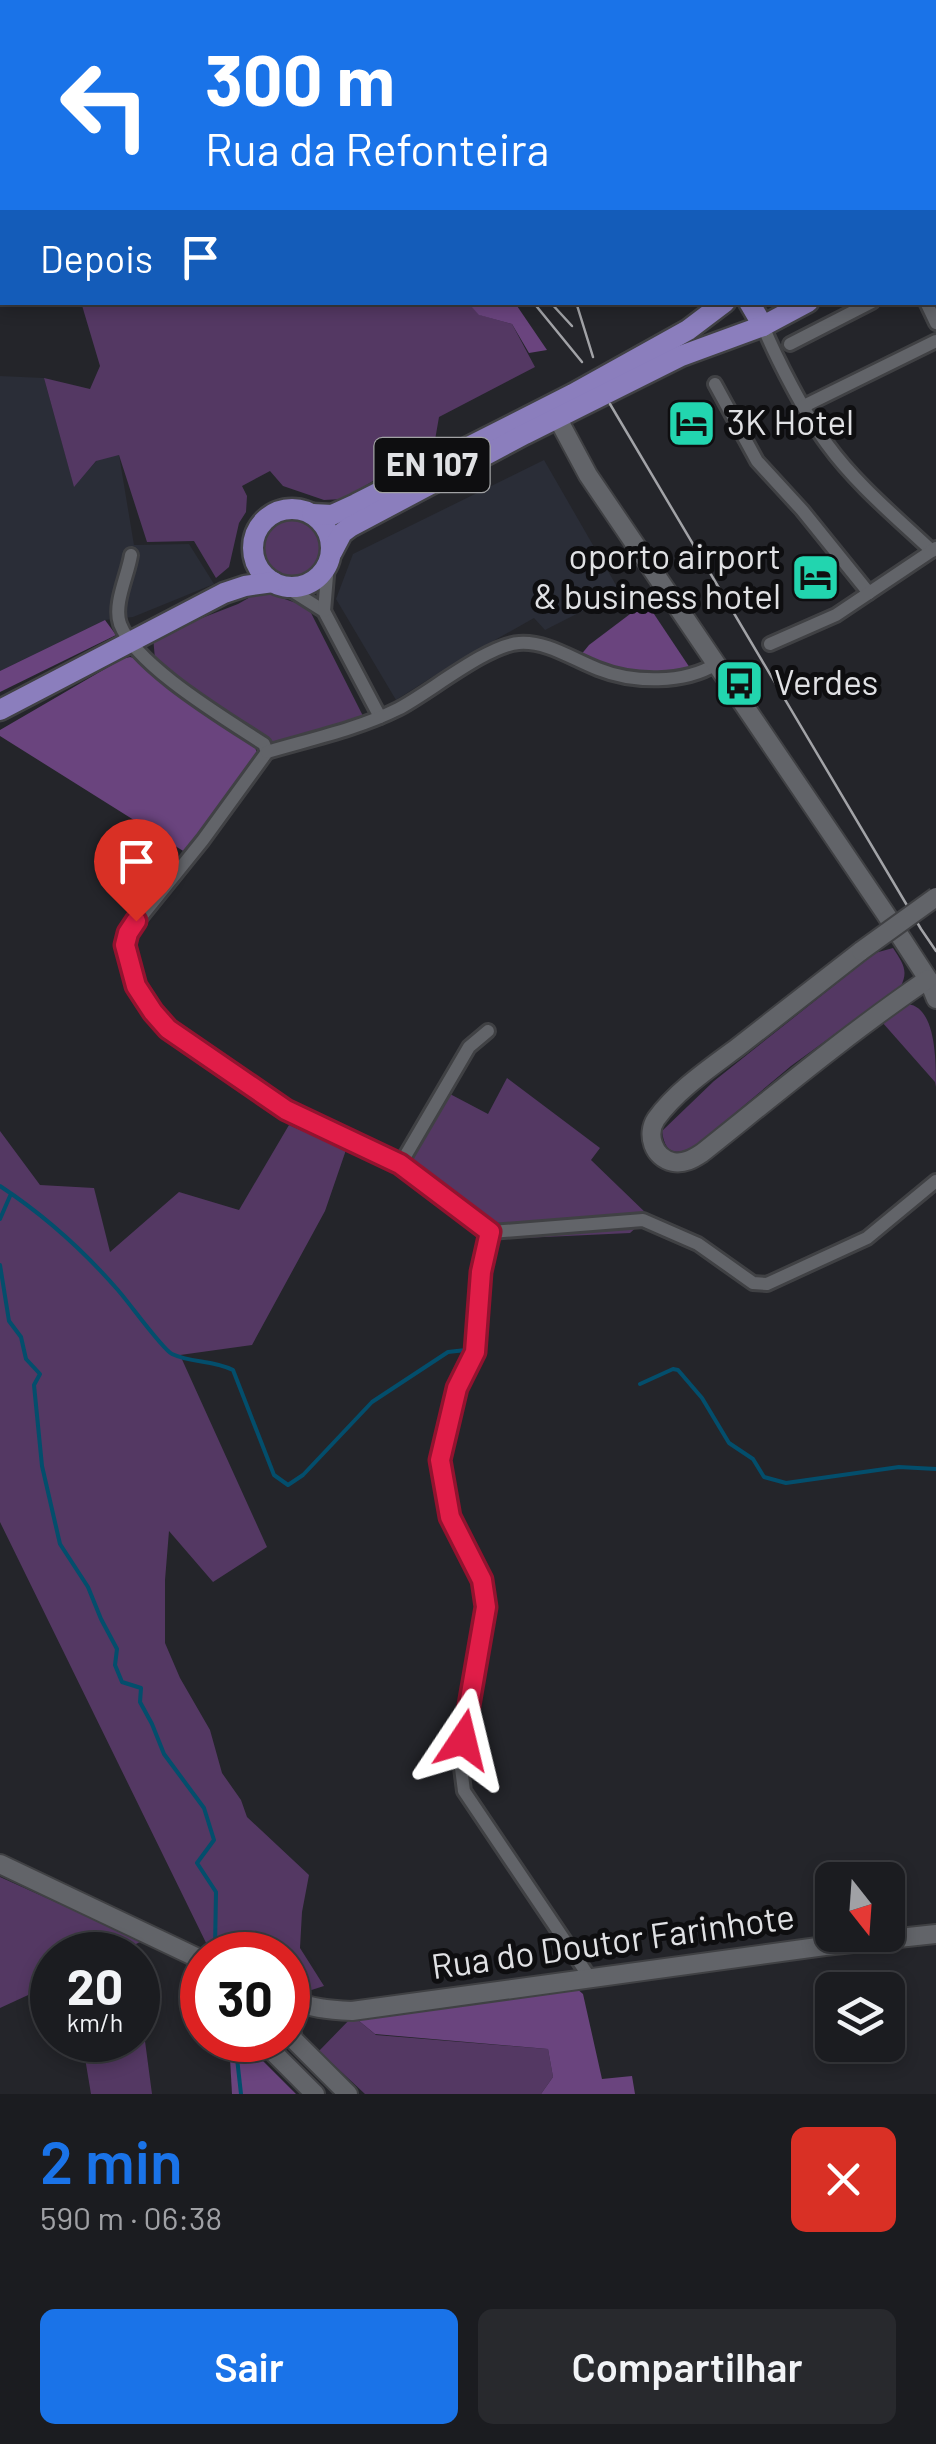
<!DOCTYPE html>
<html lang="pt">
<meta charset="utf-8">
<style>
:root{--surface:#1b1c20;--page:#28292d;--text:#f1f3f6;--muted:#a0a1a5;--line:#393a3e;--accent:#1a73e8}
body{margin:0;font-family:Barlow,sans-serif;background:var(--page);color:var(--text);height:100vh;display:flex;flex-direction:column;font-size:38px;white-space:nowrap}
*{box-sizing:border-box;margin:0}
p{font-size:32px;color:var(--muted)}
.icon{flex:none;width:55px;height:55px;fill:none;stroke:currentColor;stroke-width:2;stroke-linecap:round;stroke-linejoin:round}
.map{position:relative;height:2094px;overflow:hidden}
.side{display:flex;flex-direction:column;background:var(--surface);flex:1}
.side>*{flex:none}
.banner{position:absolute;left:0px;top:0px;width:938px;height:305px;box-shadow:0 5px 15px #0003,0 0 0 2px var(--line);background:#1a73e8;color:#fff;overflow:hidden}
.needle{width:65px;rotate:163deg}
.tools{position:absolute;left:815px;top:1862px;display:grid;gap:20px}
.tools a{display:grid;place-items:center;width:90px;height:90px;border-radius:15px;background:var(--surface);box-shadow:0 5px 15px #0003,0 0 0 2px var(--line);font-size:50px}
.speed{position:absolute;left:30px;top:1932px;display:flex;gap:20px;font-size:50px;font-weight:700;text-align:center}
.speed>*{display:grid;place-content:center;width:130px;height:130px;border-radius:50%;background:var(--surface);box-shadow:0 5px 15px #0003,0 0 0 2px var(--line);line-height:1}
.speed small{font-size:25px;font-weight:400}
.speed .limit{border:15px solid #d22;background:#fff;color:#111}
.pin{position:absolute;display:grid;place-items:center;width:85px;height:85px;color:#fff;margin:-102px -42px;border-radius:50% 50% 50% 0;rotate:-45deg;box-shadow:0 0 10px #0007}
.pin .icon{rotate:45deg}
.me{position:absolute;width:110px;margin:-55px;rotate:10deg;stroke-linejoin:round;filter:drop-shadow(0 0 8px #0008)}
.turn{display:flex;align-items:center;gap:35px;height:210px;padding:0 40px;font-size:45px}
.turn .icon{width:130px;height:130px;stroke-width:2.5}
.turn b{display:block;font-size:70px;line-height:85px}
.then{display:flex;align-items:center;height:95px;padding:0 40px;background:#0003;gap:20px;font-size:38px}
.round{display:grid;place-items:center;flex:none;width:105px;height:105px;border-radius:15px;background:var(--page)}
.summary{display:flex;align-items:center;justify-content:space-between;height:170px;padding:0 40px}
h1{font-size:60px;font-weight:600;line-height:75px;color:var(--accent)}
.primary-button{display:flex;gap:20px;margin-top:auto;padding:20px 40px}
.primary-button a{flex:1;height:115px;border-radius:15px;background:var(--accent);color:#fff;font-size:40px;font-weight:600;line-height:115px;text-align:center}
.primary-button a+a{background:var(--page);color:var(--text)}
.map>svg:first-child{display:block}
.built{fill:#2a2d37}
.green{fill:#543863}
.forest{fill:#6a447e}
.lines{fill:none;stroke-linecap:round;stroke-linejoin:round}
.stream{stroke:#034e6c;stroke-width:4}
.street-casing{stroke:#404144;stroke-width:18}
.secondary-casing{stroke:#404144;stroke-width:22}
.primary-casing{stroke:#404144;stroke-width:25}
.street{stroke:#626469;stroke-width:12}
.secondary{stroke:#626469;stroke-width:18}
.primary{stroke:#8b7ebd;stroke-width:20}
.tram{stroke:#a2a3a7;stroke-width:2.5}
.secondary-bridge-casing{stroke:#404144;stroke-width:22;stroke-linecap:butt}
.secondary-bridge{stroke:#626469;stroke-width:18}
.route-casing{stroke:#92132f;stroke-width:25}
.route{stroke:#e11d48;stroke-width:18}
.labels{text-anchor:middle;stroke-width:10;stroke-linejoin:round;paint-order:stroke}
.shield{fill:#0e0e10;stroke:#a1a2a4;stroke-width:2.5}
.shield-label{font-size:32px;font-weight:bold;fill:#e0e1e4}
.poi-label{font-size:35px;fill:#e0e1e4;stroke:#0e0e10;text-anchor:start}
.street-label{font-size:35px;fill:#e0e1e4;stroke:#0e0e10}
</style>
<div class="map">
<svg width="936" height="2094" viewBox="0 0 936 2094">
<rect width="100%" height="100%" fill="#24252a"/>
<g class="built">
<path d="M 0,376 L 44,378 L 74,486 L 101,456 L 119,455 L 134,545 L 189,544 L 214,584 L 133,617 L 105,620 L 0,671 Z"/>
<path d="M 544,460 L 620,592 L 545,630 L 534,618 L 456,662 L 396,700 L 336,599 L 353,554 Z"/>
</g>
<g class="green">
<path d="M 81,302 L 468,303 L 480,315 L 512,324 L 535,367 L 439,417 L 435,440 L 428,448 L 343,499 L 324,500 L 283,486 L 270,471 L 242,486 L 247,496 L 246,512 L 239,523 L 229,567 L 216,578 L 194,541 L 147,542 L 119,455 L 96,461 L 74,487 L 44,378 L 90,389 L 100,366 Z"/>
<circle cx="291" cy="548" r="31"/>
<path d="M 261,591 L 308,607 L 364,718 L 273,749 L 155,659 L 153,637 L 238,604 Z"/>
<path d="M 893,948 C 902,962 909,970 901,986 L 791,1066 L 698,1144 C 679,1155 665,1157 662,1131 L 714,1081 L 875,953 Z"/>
<path d="M 908,1004 C 936,1008 936,1060 936,1087 L 935,1082 L 882,1022 Z"/>
<path d="M 507,1078 L 600,1148 L 591,1160 L 649,1216 L 630,1233 L 504,1239 L 409,1158 L 450,1094 L 488,1114 Z"/>
<path d="M 289,1125 L 346,1150 L 325,1211 L 252,1345 L 180,1355 L 267,1547 L 213,1582 L 169,1531 L 165,1580 L 165,1643 L 180,1678 L 210,1730 L 222,1773 L 241,1800 L 247,1817 L 309,1875 L 302,1912 L 300,1948 L 324,1986 L 299,1994 L 288,1989 L 288,1955 L 216,1955 L 211,1953 L 0,1522 L 0,1131 L 40,1185 L 94,1188 L 110,1252 L 179,1192 L 239,1210 Z"/>
<path d="M 0,1877 L 142,1941 L 114,1955 L 52,1955 L 52,1984 L 0,2008 Z"/>
<path d="M 138,1988 L 152,2094 L 91,2094 L 82,2040 L 138,2040 Z"/>
<path d="M 353,2016 L 376,2035 L 548,2049 L 553,2077 L 541,2094 L 365,2094 L 319,2051 Z"/>
</g>
<g class="forest">
<path d="M 468,303 L 515,303 L 547,350 L 529,353 L 512,324 L 479,315 Z"/>
<path d="M 646,602 L 692,671 L 658,673 L 613,671 L 580,656 L 589,645 Z"/>
<path d="M 105,620 L 116,635 L 0,692 L 0,671 Z"/>
<path d="M 130,657 L 138,659 L 185,698 L 255,748 L 257,752 L 188,854 L 0,736 L 0,730 L 122,659 Z"/>
<path d="M 576,1988 L 583,1994 L 602,2079 L 632,2076 L 635,2094 L 541,2094 L 553,2077 L 548,2049 L 375,2034 L 353,2016 Z"/>
<path d="M 229,2040 L 242,2040 L 296,2094 L 232,2094 Z"/>
</g>
<g class="lines">
<g class="stream">
<path d="M 261,0 L 267,2"/>
<path d="M 0,1186 C 44,1215 82,1249 117,1289 C 128,1301 162,1349 172,1354 C 191,1363 214,1360 233,1370 L 274,1475 L 288,1485 L 303,1475 L 372,1402 L 448,1352 L 466,1350"/>
<path d="M 0,1219 L 10,1196"/>
<path d="M 0,1265 L 9,1321 L 21,1337 L 26,1359 L 40,1374 L 34,1385 L 42,1466 L 60,1544 L 88,1587 L 101,1619 L 117,1649 L 115,1665 L 122,1682 L 141,1688 L 140,1702 L 152,1724 L 164,1754 L 204,1808 L 214,1840 L 197,1863 L 216,1892 L 215,1949"/>
<path d="M 640,1384 L 673,1369 L 678,1370 L 702,1398 L 729,1443 L 753,1459 L 764,1477 L 786,1483 L 899,1467 L 936,1469"/>
<path d="M 235,2040 L 241,2094"/>
</g>
<defs>
<g id="street">
<path d="M 926,302 L 936,323"/>
<path d="M 763,326 C 777,360 805,414 827,444 C 856,484 896,517 932,551"/>
<path d="M 790,344 L 872,302"/>
<path d="M 715,384 L 757,461 L 802,510 L 869,593"/>
<path d="M 804,406 L 936,341"/>
<path d="M 131,555 C 128,575 113,604 120,624 C 136,666 226,719 264,744 L 267,752"/>
<path d="M 286,587 L 324,611 L 380,717"/>
<path d="M 324,611 L 328,564"/>
<path d="M 770,644 L 836,615 L 936,548"/>
<path d="M 267,752 L 203,840 L 128,933 L 125,945 L 136,986 L 153,1013 L 169,1029 L 285,1111 L 400,1165 L 491,1232"/>
<path d="M 267,752 C 311,739 358,729 398,709 C 429,693 487,645 519,643 C 547,641 572,659 598,669 C 633,683 684,684 716,664"/>
<path d="M 400,1165 L 469,1047 L 488,1031"/>
<path d="M 491,1232 L 481,1272 L 475,1352 L 457,1388 L 439,1460 L 450,1517 L 481,1580 L 486,1607 L 460,1760 L 464,1791 L 590,1978"/>
<path d="M 491,1232 L 643,1220 L 698,1244 L 753,1283 L 767,1284 L 867,1238 L 936,1181"/>
</g>
<g id="secondary">
<path d="M 558,419 L 588,475 L 885,913 L 928,979 L 936,999"/>
<path d="M 861,951 C 820,983 779,1015 738,1047 C 710,1068 677,1090 656,1119 C 646,1134 653,1158 673,1162 C 684,1164 693,1159 702,1153 C 776,1094 849,1033 928,979"/>
<path d="M 0,1864 L 202,1960"/>
<path d="M 288,1998 C 308,2008 329,2010 352,2011 L 825,1946 L 936,1934"/>
<path d="M 299,2004 C 290,2018 287,2024 294,2040 L 348,2094"/>
<path d="M 261,2040 L 315,2094"/>
</g>
<g id="primary">
<path d="M 935,193 L 936,193"/>
<path d="M 935,235 L 936,234"/>
<path d="M 749,302 L 763,326"/>
<circle cx="292" cy="548" r="39"/>
<path d="M 312,514 L 332,515 L 356,504 L 573,394 L 688,330 L 725,302"/>
<path d="M 332,552 L 342,533 L 350,527 L 525,434 L 681,356 L 763,326 L 808,302"/>
<path d="M 0,710 L 224,593 L 245,586 L 273,582"/>
</g>
</defs>
<use href="#street" class="street-casing"/>
<use href="#secondary" class="secondary-casing"/>
<use href="#primary" class="primary-casing"/>
<use href="#street" class="street"/>
<use href="#secondary" class="secondary"/>
<use href="#primary" class="primary"/>
<g class="tram">
<path d="M 373,0 L 374,2"/>
<path d="M 935,209 L 936,209"/>
<path d="M 533,302 L 582,362"/>
<path d="M 550,302 L 572,326"/>
<path d="M 576,302 L 593,357"/>
<path d="M 764,304 L 768,302"/>
<path d="M 610,404 L 921,929 L 936,951"/>
</g>
<defs>
<path id="secondary-bridge" d="M 861,951 L 936,897"/>
</defs>
<use href="#secondary-bridge" class="secondary-bridge-casing"/>
<use href="#secondary-bridge" class="secondary-bridge"/>
</g>
<g class="lines">
<defs>
<path id="route" d="M 136,921 L 128,933 L 125,945 L 136,986 L 153,1012 L 168,1029 L 286,1110 L 400,1164 L 490,1232 L 481,1272 L 475,1352 L 457,1388 L 440,1460 L 450,1517 L 482,1580 L 486,1607 L 463,1740"/>
</defs>
<use href="#route" class="route-casing"/>
<use href="#route" class="route"/>
</g>
<defs>
<symbol id="hotel-square" viewBox="-11 -11 22 22"><rect x="-9" y="-9" width="18" height="18" rx="4" fill="#22d5af" stroke="#0e0e10"/><path d="M-6-4.5h1.5V1H6V5H4.5V3h-9V5H-6ZM-4 0a1.8 1.8 0 1 1 3.6 0ZM.5 0V-2.5h3Q6-2.5 6 0Z" fill="#111"/></symbol>
<symbol id="bus-square" viewBox="-11 -11 22 22"><rect x="-9" y="-9" width="18" height="18" rx="4" fill="#22d5af" stroke="#0e0e10"/><path d="M-5-6H5V4H4V6H2V4H-2V6H-4V4H-5ZM-3.5-4V0h7V-4ZM-3.5 1.2v1.5H-2V1.2ZM2 1.2v1.5H3.5V1.2Z" fill="#111"/></symbol>
</defs>
<g fill-rule="evenodd">
<use href="#hotel-square" x="664" y="396" width="55" height="55"/>
<use href="#hotel-square" x="788" y="550" width="55" height="55"/>
<use href="#bus-square" x="712" y="656" width="55" height="55"/>
</g>
<g class="labels">
<rect class="shield" x="374.5" y="438" width="115" height="54" rx="8"/>
<g class="shield-label">
<text x="432" y="476">EN 107</text>
</g>
<g class="poi-label">
<text x="727" y="435">3K Hotel</text>
<text x="781" y="569" text-anchor="end">oporto airport<tspan x="781" dy="40">&amp; business hotel</tspan></text>
<text x="774" y="695">Verdes</text>
</g>
<g class="street-label">
<text transform="translate(613 1942) rotate(-8)" y="12">Rua do Doutor Farinhote</text>
</g>
</g>
</svg>
<div class="tools">
<a><svg class="needle" viewBox="-14 -14 28 28"><path d="M0-13l5 13h-10z" fill="#e53935"/><path d="M0 13l5-13h-10z" fill="#a0a1a5"/></svg></a>
<a><svg class="icon" aria-label="layers" viewBox="0 0 24 24"><path d="M12 4l9 5-9 5-9-5zM3 14l9 5 9-5"/></svg></a>
</div>
<div class="speed"><div>20<small>km/h</small></div><div class="limit">30</div></div>
<div class="pin" style="left:136px;top:921px;background:#d93025"><svg class="icon" aria-label="arrive" viewBox="0 0 24 24"><path d="M6 21V4h12l-3 4 3 4H6"/></svg></div>
<svg class="me" style="left:463px;top:1740px" viewBox="-20 -20 40 40"><path d="M0-17L14 15 0 8-14 15z" fill="#e11d48" stroke="#fff" stroke-width="4"/></svg>
<div class="banner">
<div class="turn"><svg class="icon" aria-label="left" viewBox="0 0 24 24"><path d="M17 20v-9H6M10 6l-5 5 5 5"/></svg><div><b>300 m</b>Rua da Refonteira</div></div>
<div class="then">Depois<svg class="icon" aria-label="arrive" viewBox="0 0 24 24"><path d="M6 21V4h12l-3 4 3 4H6"/></svg></div>
</div>
</div>
<section class="side">
<div class="summary"><div><h1>2 min</h1><p>590 m · 06:38</p></div><a class="round" style="background:#d93025;color:#fff"><svg class="icon" aria-label="close" viewBox="0 0 24 24"><path d="M6 6l12 12M18 6L6 18"/></svg></a></div>
<div class="primary-button"><a>Sair</a><a>Compartilhar</a></div>
</section>
